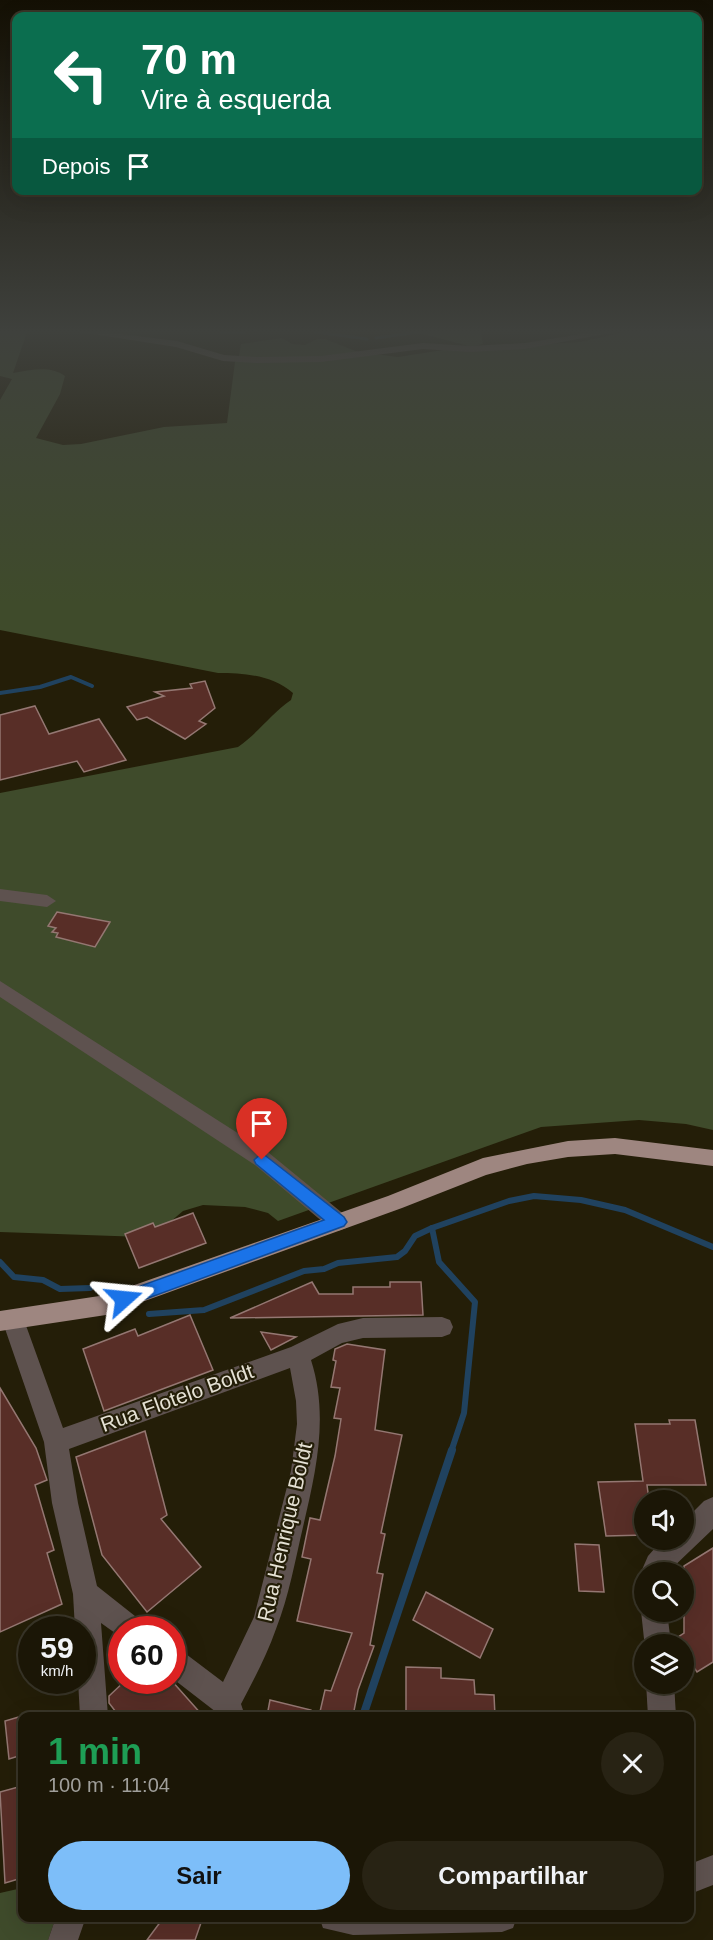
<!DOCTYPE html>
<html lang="pt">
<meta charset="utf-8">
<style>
:root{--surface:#1b1606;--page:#282314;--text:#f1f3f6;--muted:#a09f9b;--line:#393528;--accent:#7dbef9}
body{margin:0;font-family:Helvetica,sans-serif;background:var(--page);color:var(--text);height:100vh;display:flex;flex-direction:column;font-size:22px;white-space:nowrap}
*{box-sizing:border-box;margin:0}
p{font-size:20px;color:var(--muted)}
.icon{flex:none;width:33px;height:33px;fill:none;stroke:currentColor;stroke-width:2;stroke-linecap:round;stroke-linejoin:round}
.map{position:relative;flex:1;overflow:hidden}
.sheet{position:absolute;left:18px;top:1712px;width:676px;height:210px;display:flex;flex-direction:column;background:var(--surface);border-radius:12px;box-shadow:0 6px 24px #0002,0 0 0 2px var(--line)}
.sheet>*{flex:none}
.guide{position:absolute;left:12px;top:12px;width:690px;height:183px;border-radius:12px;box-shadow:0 6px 24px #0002,0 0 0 2px var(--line);background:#0b6e4f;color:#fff;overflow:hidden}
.fabs{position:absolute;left:634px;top:1490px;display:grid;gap:12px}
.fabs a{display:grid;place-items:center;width:60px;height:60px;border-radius:50%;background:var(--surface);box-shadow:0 6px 24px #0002,0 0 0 2px var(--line);font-size:30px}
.speed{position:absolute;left:18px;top:1616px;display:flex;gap:12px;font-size:30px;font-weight:700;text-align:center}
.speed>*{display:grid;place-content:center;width:78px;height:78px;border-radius:50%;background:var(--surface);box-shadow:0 6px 24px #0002,0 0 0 2px var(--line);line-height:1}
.speed small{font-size:15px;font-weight:400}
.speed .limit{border:9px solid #d22;background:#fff;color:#111}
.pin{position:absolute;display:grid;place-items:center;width:51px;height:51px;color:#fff;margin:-62px -26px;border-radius:50% 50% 50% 0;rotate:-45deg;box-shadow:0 0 6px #0007}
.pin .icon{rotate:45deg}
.me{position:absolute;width:66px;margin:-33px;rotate:72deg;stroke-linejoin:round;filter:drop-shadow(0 0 4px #0008)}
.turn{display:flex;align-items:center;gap:21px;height:126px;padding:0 30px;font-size:27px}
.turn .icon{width:78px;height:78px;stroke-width:2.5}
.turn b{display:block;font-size:42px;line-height:51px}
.then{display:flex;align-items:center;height:57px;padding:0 30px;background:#0003;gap:12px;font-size:22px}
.round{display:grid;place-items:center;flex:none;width:63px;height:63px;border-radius:32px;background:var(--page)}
.head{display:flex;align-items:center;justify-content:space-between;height:102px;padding:0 30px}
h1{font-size:36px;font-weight:700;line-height:45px;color:#1e9e55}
.primary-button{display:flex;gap:12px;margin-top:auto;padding:12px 30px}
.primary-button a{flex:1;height:69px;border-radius:36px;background:var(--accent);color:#111;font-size:24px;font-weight:700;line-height:69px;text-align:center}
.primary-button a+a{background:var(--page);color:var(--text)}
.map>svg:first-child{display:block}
.green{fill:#3f4b2b}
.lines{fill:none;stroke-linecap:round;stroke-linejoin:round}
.stream-far3{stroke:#20425f;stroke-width:3}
.stream-far2{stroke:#20425f;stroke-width:4}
.stream-far1{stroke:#20425f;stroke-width:6}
.stream{stroke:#20425f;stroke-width:8}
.building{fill:#582e27;stroke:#947772;stroke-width:1.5}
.minor{fill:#5e524f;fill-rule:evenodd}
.major{fill:#9e8680;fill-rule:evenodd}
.route{fill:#1a73e8;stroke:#114b97;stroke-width:1.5}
.labels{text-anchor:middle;stroke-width:4.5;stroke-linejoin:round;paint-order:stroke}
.near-street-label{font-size:21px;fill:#e5e1d4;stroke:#241e08}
</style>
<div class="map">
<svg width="713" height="1940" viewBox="0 0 713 1940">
<rect width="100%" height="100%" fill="#241e08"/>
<g class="green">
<path d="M 0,332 L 27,332 L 13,373 C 31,370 50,365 65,376 L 60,394 L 36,438 L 63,445 L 81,444 L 164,427 L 227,423 L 235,362 L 239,356 L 241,344 L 282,338 L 292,344 L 305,345 L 317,339 L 325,339 L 358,352 L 398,357 L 469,346 L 415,332 L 481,332 L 483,344 L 474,346 L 482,348 L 580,342 L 625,332 L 713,332 L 713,1130 L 686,1124 L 639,1120 L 541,1127 L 278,1221 L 268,1213 L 245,1207 L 203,1205 L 183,1211 L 170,1222 L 143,1237 L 0,1232 L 0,793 L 238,747 C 258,733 271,714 291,700 L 293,693 C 272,675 244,673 218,673 L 0,630 L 0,400 L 12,379 L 0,376 Z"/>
<path d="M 22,1888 L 22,1917 L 56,1917 L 48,1940 L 0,1940 L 0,1893 Z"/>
</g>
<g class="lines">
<g class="stream-far3">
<path d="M 222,332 L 243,332"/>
<path d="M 316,332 L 367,339"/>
<path d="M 376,338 L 418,332"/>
</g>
<path class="stream-far2" d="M 0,693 L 40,687 L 71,677 L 92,686"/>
<g class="stream-far1">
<path d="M 432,1228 L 439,1262 L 475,1302 L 464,1413 L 451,1452"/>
<path d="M 0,1262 L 14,1277 L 43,1280 L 60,1289 L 90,1288"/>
<path d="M 149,1314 L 204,1310 L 304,1271 L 324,1269 L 338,1263 L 397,1257 L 405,1251 L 415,1236 L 432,1228 L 509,1201 L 534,1196 L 581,1200 L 625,1210 L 713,1247"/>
</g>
<path class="stream" d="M 363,1716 L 452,1450"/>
</g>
<g class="building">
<path d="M 205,681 L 215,708 L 199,721 L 206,724 L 185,739 L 147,717 L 137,720 L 127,707 L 164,696 L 155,692 L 192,688 L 190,684 Z"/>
<path d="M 35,706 L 49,734 L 99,719 L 126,760 L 84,772 L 77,761 L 0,780 L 0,715 Z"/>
<path d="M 57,912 L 110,922 L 95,947 L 56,937 L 58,933 L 52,932 L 56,928 L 48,926 Z"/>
<path d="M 193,1213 L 206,1243 L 139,1268 L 125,1234 L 153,1223 L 155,1227 Z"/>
<path d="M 312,1282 L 319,1294 L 353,1294 L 353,1287 L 390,1287 L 390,1282 L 421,1282 L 423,1315 L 230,1318 Z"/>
<path d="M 190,1315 L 213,1370 L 104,1411 L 83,1349 L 135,1329 L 138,1336 Z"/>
<path d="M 261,1332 L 296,1337 L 271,1350 Z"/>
<path d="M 347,1344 L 385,1350 L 375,1430 L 402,1435 L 381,1533 L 385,1534 L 377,1573 L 383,1574 L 370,1645 L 374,1646 L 358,1690 L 353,1716 L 319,1716 L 325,1690 L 331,1691 L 352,1633 L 297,1621 L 311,1559 L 302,1557 L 310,1518 L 320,1520 L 335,1456 L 341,1419 L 334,1418 L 340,1388 L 331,1387 L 336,1361 L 333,1360 L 335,1349 Z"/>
<path d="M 0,1388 L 36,1448 L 47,1480 L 35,1485 L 54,1550 L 47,1553 L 62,1604 L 0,1632 Z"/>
<path d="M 669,1420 L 695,1420 L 706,1485 L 647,1485 L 649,1500 L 645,1500 L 645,1535 L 606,1536 L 598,1482 L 643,1481 L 635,1424 L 670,1424 Z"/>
<path d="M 145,1431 L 167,1515 L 161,1519 L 201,1567 L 147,1612 L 102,1555 L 76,1457 Z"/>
<path d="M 575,1544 L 599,1545 L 604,1592 L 579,1591 Z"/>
<path d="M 713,1548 L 713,1662 L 697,1672 L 684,1652 L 684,1644 L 678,1644 L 675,1639 L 684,1633 L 684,1566 Z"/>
<path d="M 426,1592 L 493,1629 L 480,1658 L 413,1620 Z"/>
<path d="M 406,1667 L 441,1668 L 441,1678 L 474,1680 L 475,1694 L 494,1695 L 495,1716 L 406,1716 Z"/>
<path d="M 126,1680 L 171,1680 L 203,1716 L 119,1716 L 109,1703 L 109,1696 Z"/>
<path d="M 270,1700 L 311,1710 L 311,1716 L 267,1716 Z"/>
<path d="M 22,1716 L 22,1755 L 9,1759 L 5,1721 Z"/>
<path d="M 22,1786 L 22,1878 L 5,1883 L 0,1792 Z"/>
<path d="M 164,1917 L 203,1917 L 195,1940 L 147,1940 Z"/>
</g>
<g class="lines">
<g class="minor">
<path d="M 80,332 L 105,332 L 177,341 L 224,355 L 257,357 L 321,356 L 423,343 L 470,346 L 525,343 L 594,332 L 615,332 L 525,349 L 470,352 L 423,349 L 321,362 L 257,363 L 223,361 L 176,347 Z"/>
<path d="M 0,889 L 47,895 L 56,901 L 47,907 L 0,901 Z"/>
<path d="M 0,981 L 269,1153 L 346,1216 L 349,1222 L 346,1228 L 338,1231 L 330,1228 L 255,1165 L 0,997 Z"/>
<path d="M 13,1310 L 21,1313 L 24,1320 L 63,1428 L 291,1347 L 338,1324 L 363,1318 L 442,1317 L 450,1320 L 453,1327 L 450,1334 L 442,1337 L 363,1338 L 342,1343 L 311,1360 C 329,1416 316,1471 303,1527 C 295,1561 289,1596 276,1629 C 267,1655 254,1679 241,1704 L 245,1716 L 217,1716 L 216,1712 L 172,1678 L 172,1648 L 182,1651 L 223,1682 L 254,1617 L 291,1471 L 297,1424 L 296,1401 L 290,1368 L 69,1449 L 78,1503 L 97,1586 L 140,1620 L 144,1629 L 122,1629 L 122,1638 L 101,1623 L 108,1716 L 80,1716 L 78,1680 L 82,1680 L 82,1629 L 75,1629 L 73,1594 L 52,1503 L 44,1442 L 2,1320 L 5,1313 Z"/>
<path d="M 713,1497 L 713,1529 L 668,1572 L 645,1572 L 645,1581 L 641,1572 L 648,1556 L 663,1539 L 684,1539 L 684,1521 L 704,1501 Z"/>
<path d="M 645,1601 L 645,1611 L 667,1611 L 671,1644 L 645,1644 L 645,1648 L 641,1611 Z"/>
<path d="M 646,1683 L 674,1683 L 676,1716 L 648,1716 Z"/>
<path d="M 713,1855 L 713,1885 L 690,1894 L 690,1864 Z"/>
<path d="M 56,1917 L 86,1917 L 78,1940 L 48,1940 Z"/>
<path d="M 319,1917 L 517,1917 L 513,1928 L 502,1932 L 353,1935 L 323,1928 Z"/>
</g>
<path class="major" d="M 615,1138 L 713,1150 L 713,1166 L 615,1154 L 568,1157 L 527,1164 L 486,1175 L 402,1208 L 106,1315 L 0,1331 L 0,1311 L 106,1295 L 388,1196 L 483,1158 L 568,1141 Z"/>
</g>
<linearGradient id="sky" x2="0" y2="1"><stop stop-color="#141004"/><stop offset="0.55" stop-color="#3f413d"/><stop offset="1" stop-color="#3f413d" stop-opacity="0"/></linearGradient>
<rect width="713" height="603" fill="url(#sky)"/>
<path class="route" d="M 262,1153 L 344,1217 L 347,1222 L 344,1226 L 124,1307 L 118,1305 L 115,1299 L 118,1294 L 324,1220 L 256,1164 L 254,1160 Z"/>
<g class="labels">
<g class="near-street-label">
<text transform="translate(177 1398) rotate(-20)" y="7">Rua Flotelo Boldt</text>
<text transform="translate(285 1532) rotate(-77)" y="7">Rua Henrique Boldt</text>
</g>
</g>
</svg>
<div class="fabs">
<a><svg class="icon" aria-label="sound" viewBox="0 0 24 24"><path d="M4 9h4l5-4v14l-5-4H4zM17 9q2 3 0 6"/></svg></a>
<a><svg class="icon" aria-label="search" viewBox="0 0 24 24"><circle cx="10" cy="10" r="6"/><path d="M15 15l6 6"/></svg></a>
<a><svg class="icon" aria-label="layers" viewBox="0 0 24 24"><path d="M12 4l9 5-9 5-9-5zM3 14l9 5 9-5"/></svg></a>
</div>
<div class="speed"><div>59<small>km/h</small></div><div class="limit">60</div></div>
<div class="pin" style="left:262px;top:1160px;background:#d93025"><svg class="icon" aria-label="arrive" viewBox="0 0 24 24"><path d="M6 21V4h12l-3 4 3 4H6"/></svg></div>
<svg class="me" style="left:124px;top:1299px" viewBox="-20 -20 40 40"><path d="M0-17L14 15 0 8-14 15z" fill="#1a73e8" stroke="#fff" stroke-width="4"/></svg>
<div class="guide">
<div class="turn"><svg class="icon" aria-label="left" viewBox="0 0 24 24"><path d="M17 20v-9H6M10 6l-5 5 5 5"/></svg><div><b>70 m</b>Vire à esquerda</div></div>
<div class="then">Depois<svg class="icon" aria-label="arrive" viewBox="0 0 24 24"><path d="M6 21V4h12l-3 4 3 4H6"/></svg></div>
</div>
<section class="sheet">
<div class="head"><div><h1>1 min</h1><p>100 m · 11:04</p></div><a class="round"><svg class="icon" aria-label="close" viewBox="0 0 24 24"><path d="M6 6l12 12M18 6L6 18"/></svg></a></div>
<div class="primary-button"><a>Sair</a><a>Compartilhar</a></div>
</section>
</div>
